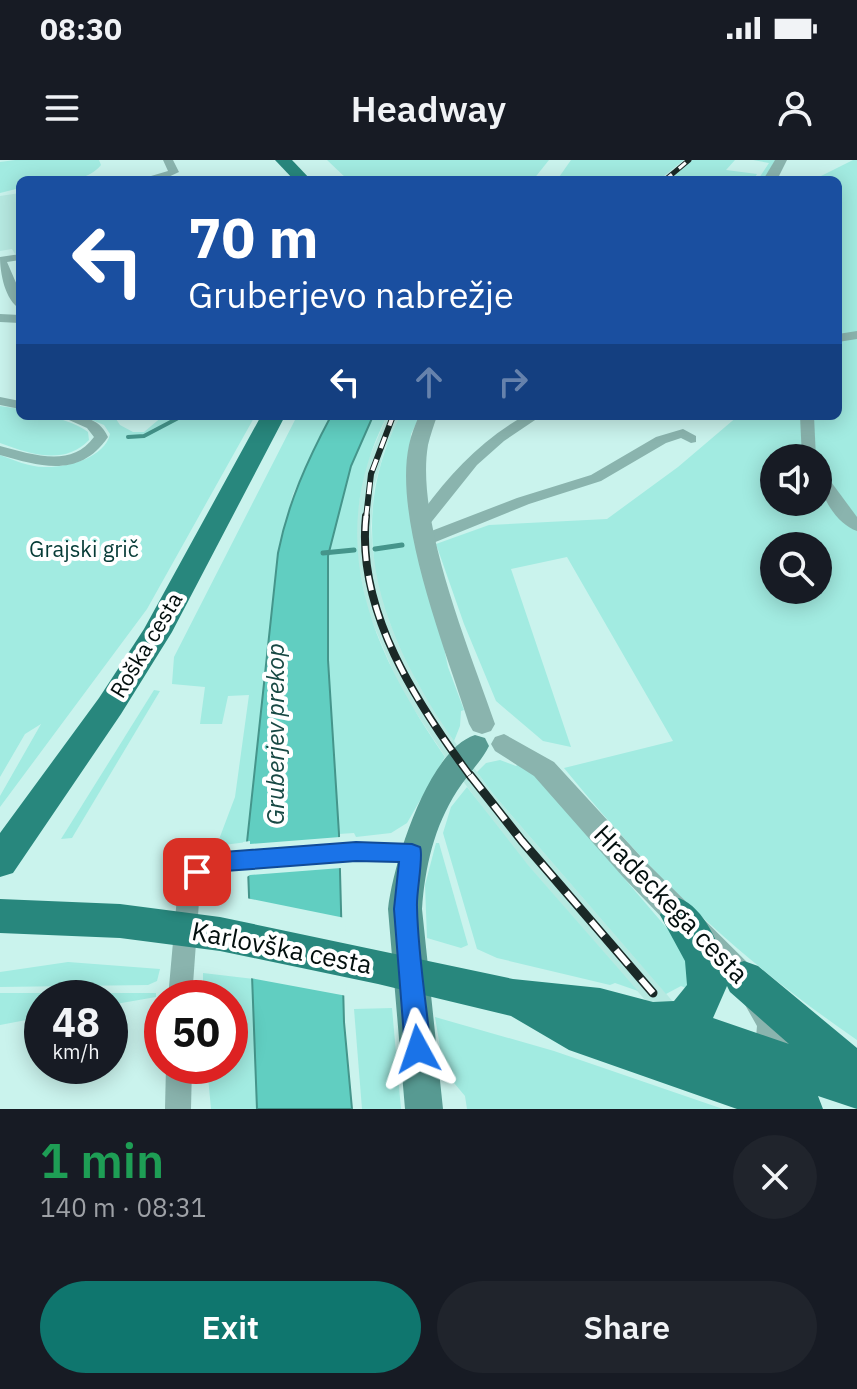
<!DOCTYPE html>
<meta charset="utf-8">
<style>
:root{--surface:#171b24;--page:#20242c;--text:#f1f3f6;--muted:#9ea1a6;--accent:#0f766e}
body{margin:0;font-family:"IBM Plex Sans",sans-serif;background:var(--page);color:var(--text);height:100vh;display:flex;flex-direction:column;font-size:30px;white-space:nowrap}
*{box-sizing:border-box;margin:0}
p{font-size:26px;color:var(--muted)}
.icon{flex:none;width:44px;height:44px;fill:none;stroke:currentColor;stroke-width:2;stroke-linecap:round;stroke-linejoin:round}
.map{position:relative;height:949px;overflow:hidden}
.panel{display:flex;flex-direction:column;background:var(--surface);flex:1}
.panel>*{flex:none}
.hud{position:absolute;left:16px;top:16px;width:826px;height:244px;border-radius:12px;box-shadow:0 4px 20px #0003;background:#1a4fa0;color:#fff;overflow:hidden}
.fabs{position:absolute;left:760px;top:284px;display:grid;gap:16px}
.fabs a{display:grid;place-items:center;width:72px;height:72px;border-radius:50%;background:var(--surface);box-shadow:0 4px 20px #0003;font-size:40px}
.speed{position:absolute;left:24px;top:820px;display:flex;gap:16px;font-size:40px;font-weight:700;text-align:center}
.speed>*{display:grid;place-content:center;width:104px;height:104px;border-radius:50%;background:var(--surface);box-shadow:0 4px 20px #0003;line-height:1}
.speed small{font-size:20px;font-weight:400}
.speed .limit{border:12px solid #d22;background:#fff;color:#111}
.pin{position:absolute;display:grid;place-items:center;width:68px;height:68px;color:#fff;margin:-34px;border-radius:16px;box-shadow:0 4px 12px #0006}
.me{position:absolute;width:88px;margin:-44px;rotate:355deg;stroke-linejoin:round;filter:drop-shadow(0 0 6px #0008)}
.turn{display:flex;align-items:center;gap:28px;height:168px;padding:0 40px;font-size:36px}
.turn .icon{width:104px;height:104px;stroke-width:2.5}
.turn b{display:block;font-size:56px;line-height:68px}
.lanes{display:flex;align-items:center;height:76px;padding:0 40px;background:#0003;justify-content:center;gap:40px;direction:ltr}
.lanes .off{opacity:.35}
.round{display:grid;place-items:center;flex:none;width:84px;height:84px;border-radius:42px;background:var(--page)}
.overview{display:flex;align-items:center;justify-content:space-between;height:136px;padding:0 40px}
h1{font-size:48px;font-weight:600;line-height:60px;color:#1e9e55}
.cta{display:flex;gap:16px;margin-top:auto;padding:16px 40px}
.cta a{flex:1;height:92px;border-radius:48px;background:var(--accent);color:#fff;font-size:32px;font-weight:600;line-height:92px;text-align:center}
.cta a+a{background:var(--page);color:var(--text)}
.status{display:flex;justify-content:space-between;align-items:center;height:56px;padding:0 40px;background:var(--surface);direction:ltr}
.status svg{height:22px;fill:currentColor}
header{display:flex;justify-content:space-between;align-items:center;height:104px;padding:0 40px;background:var(--surface);font-size:36px;font-weight:600}
.map>svg:first-child{display:block}
.built{fill:#b6e9e1}
.green{fill:#a2ebe1;fill-rule:evenodd}
.water{fill:#61cec1;stroke:#45958b;stroke-width:2}
.pier{fill:#caf3ed}
.lines{fill:none;stroke-linecap:round;stroke-linejoin:round}
.stream-far1{stroke:#45958b;stroke-width:4}
.stream{stroke:#45958b;stroke-width:5}
.minor{fill:#8ab4ae;fill-rule:evenodd}
.tertiary{fill:#8ab4ae;fill-rule:evenodd}
.secondary{fill:#579a92;fill-rule:evenodd}
.primary{fill:#28877d;fill-rule:evenodd}
.rail-far3-casing{stroke:#1a2927;stroke-width:5}
.rail-far2-casing{stroke:#1a2927;stroke-width:6}
.rail-far1-casing{stroke:#1a2927;stroke-width:8}
.rail-casing{stroke:#1a2927;stroke-width:9}
.rail-far3{stroke:#fff;stroke-width:3;stroke-dasharray:9;stroke-linecap:butt}
.rail-far2{stroke:#fff;stroke-width:4;stroke-dasharray:12;stroke-linecap:butt}
.rail-far1{stroke:#fff;stroke-width:5;stroke-dasharray:15;stroke-linecap:butt}
.rail{stroke:#fff;stroke-width:6;stroke-dasharray:19;stroke-linecap:butt}
.route{fill:#1a73e8;stroke:#114b97;stroke-width:2}
.labels{text-anchor:middle;stroke-width:8;stroke-linejoin:round;paint-order:stroke}
.park-label{font-size:22px;fill:#063b36;stroke:#fff}
.street-label{font-size:22px;fill:#030f0e;stroke:#fff}
.water-label{font-size:24px;font-style:italic;fill:#184944;stroke:#fff}
.near-street-label{font-size:26px;fill:#030f0e;stroke:#fff}
</style>
<div class="status"><b>08:30</b><svg viewBox="0 0 49 12"><path d="M0 12V9h3v3zM5 12V6h3v6zM10 12V3h3v9zM15 12V0h3v12zM26 1h20v11H26zM47 4h2v5h-2z"/></svg></div>
<header><svg class="icon" aria-label="menu" viewBox="0 0 24 24"><path d="M4 6h16M4 12h16M4 18h16"/></svg>Headway<svg class="icon" aria-label="person" viewBox="0 0 24 24"><circle cx="12" cy="8" r="4"/><path d="M4 21q1-7 8-7t8 7"/></svg></header>
<div class="map">
<svg width="857" height="949" viewBox="0 0 857 949">
<rect width="100%" height="100%" fill="#caf3ed"/>
<g class="built">
<path d="M 20,33 L 20,93 L 15,94 L 12,89 L 0,91 L 0,36 Z"/>
<path d="M 387,256 L 400,256 L 384,291 L 374,328 L 371,366 L 373,393 L 390,463 L 417,522 L 454,581 L 494,635 L 766,949 L 740,949 L 512,687 L 448,601 L 401,530 L 368,452 L 357,399 L 357,355 L 364,310 Z"/>
</g>
<g class="green">
<path d="M 15,0 L 99,0 L 101,5 C 83,27 45,20 20,20 L 20,28 L 0,33 L 0,2 Z"/>
<path d="M 327,0 L 549,0 L 533,20 L 348,20 Z"/>
<path d="M 571,0 L 684,0 L 659,20 L 557,20 Z"/>
<path d="M 692,0 L 735,0 L 726,10 L 757,14 L 755,17 L 759,18 L 769,3 L 753,0 L 776,0 L 764,20 L 669,20 Z"/>
<path d="M 853,0 L 857,0 L 857,880 C 741,800 653,718 564,608 L 673,581 L 567,397 L 511,409 L 571,587 L 543,581 L 496,541 L 464,464 L 436,384 L 489,365 L 607,359 L 678,307 L 738,256 L 838,256 L 838,20 L 813,20 ZM 774,298 L 818,298 L 818,342 L 774,342 ZM 774,386 L 818,386 L 818,430 L 774,430 Z"/>
<path d="M 0,246 L 20,249 L 20,256 C 45,256 67,257 88,272 L 89,280 C 64,306 30,294 0,283 Z"/>
<path d="M 82,256 L 114,256 L 120,265 L 133,272 L 144,272 L 163,256 L 255,256 L 147,449 L 0,647 L 0,636 L 41,564 L 25,574 L 0,617 L 0,295 C 14,300 29,307 44,307 C 66,308 105,298 110,274 L 104,265 Z"/>
<path d="M 297,256 L 331,256 L 293,334 L 278,393 L 247,682 L 193,689 L 194,683 L 218,682 L 235,637 L 249,535 L 228,536 L 222,564 L 200,564 L 205,527 L 172,524 L 174,497 Z"/>
<path d="M 373,256 L 387,256 C 323,381 371,490 445,597 L 407,663 L 391,673 L 356,677 L 354,673 L 339,674 L 328,500 L 328,396 L 351,306 Z"/>
<path d="M 400,256 L 420,256 L 411,274 L 407,311 L 448,507 L 464,550 L 461,551 L 460,566 L 454,581 C 385,481 340,372 400,256 Z"/>
<path d="M 154,530 L 160,531 L 72,678 L 61,679 Z"/>
<path d="M 500,600 L 516,606 L 519,603 L 534,613 L 677,780 L 689,800 L 691,830 L 681,826 L 666,834 L 494,635 L 477,612 L 486,603 Z"/>
<path d="M 467,627 L 528,705 L 638,831 L 615,823 L 610,825 L 497,798 L 477,789 L 443,673 L 451,647 Z"/>
<path d="M 436,683 L 439,683 L 468,785 L 461,788 L 427,778 L 425,725 Z"/>
<path d="M 68,802 L 160,809 L 157,821 L 148,825 L 0,827 L 0,812 Z"/>
<path d="M 203,813 L 254,819 L 257,949 L 211,949 L 207,906 L 230,906 L 230,838 L 203,838 Z"/>
<path d="M 0,833 L 156,833 L 156,837 L 110,845 L 110,838 L 42,838 L 42,857 L 0,865 Z"/>
<path d="M 392,848 L 401,949 L 362,949 L 354,849 Z"/>
<path d="M 435,857 L 554,891 L 723,949 L 467,949 L 465,936 L 444,911 Z"/>
</g>
<path class="water" d="M 331,256 L 373,256 L 351,306 L 328,396 L 328,500 L 339,674 L 344,862 L 352,949 L 257,949 L 247,682 L 278,393 C 288,343 307,301 331,256 Z"/>
<g class="pier">
<path d="M 341,674 L 344,711 L 341,708 L 250,715 L 245,718 L 243,682 L 250,681 L 250,684 L 340,677 Z"/>
<path d="M 246,738 L 345,758 L 347,836 L 250,818 Z"/>
</g>
<g class="lines">
<path class="stream-far1" d="M 128,277 L 144,276 L 182,256"/>
<g class="stream">
<path d="M 375,389 L 402,385"/>
<path d="M 323,393 L 354,390"/>
</g>
<g class="minor">
<path d="M 163,0 L 173,0 L 179,12 L 162,20 L 151,20 L 151,16 L 168,11 Z"/>
<path d="M 20,94 L 20,100 L 7,102 L 20,132 L 20,149 C 5,140 0,113 0,97 Z"/>
<path d="M 0,154 L 20,155 L 20,163 L 0,162 Z"/>
<path d="M 857,171 L 857,179 L 838,182 L 838,174 Z"/>
<path d="M 0,237 L 20,241 L 20,249 L 0,245 Z"/>
<path d="M 60,256 C 81,256 98,256 108,277 C 80,318 42,307 0,295 L 0,286 C 32,294 71,309 94,277 L 87,268 Z"/>
<path d="M 524,256 L 541,256 L 504,281 L 477,305 L 429,365 L 417,365 L 415,362 C 445,319 478,282 524,256 Z"/>
<path d="M 800,256 L 814,256 L 816,298 L 802,298 Z"/>
<path d="M 683,269 L 696,276 L 696,282 L 691,283 L 681,278 L 666,283 L 601,321 L 529,344 L 433,383 L 427,384 L 419,379 L 421,375 L 517,338 L 591,315 L 656,277 Z"/>
<path d="M 818,309 L 823,311 L 857,357 L 857,371 C 834,363 818,332 818,309 Z"/>
<path d="M 356,683 L 412,684 L 420,687 L 423,693 L 420,699 L 412,702 L 356,701 L 224,710 L 208,717 L 200,728 L 192,838 L 168,838 L 178,726 L 192,703 L 223,692 Z"/>
<path d="M 166,906 L 192,906 L 191,949 L 165,949 Z"/>
</g>
<g class="tertiary">
<path d="M 775,0 L 787,0 L 777,20 L 763,20 Z"/>
<path d="M 419,256 L 437,256 C 434,265 430,276 428,285 C 415,360 470,491 495,564 L 491,571 L 482,574 L 473,571 L 469,564 C 446,491 393,359 409,285 C 411,275 415,265 419,256 Z"/>
<path d="M 504,574 L 554,602 L 643,699 L 766,821 L 791,864 L 787,911 L 782,923 L 770,928 L 758,923 L 753,911 L 757,866 L 744,843 L 623,717 L 534,616 L 495,591 L 491,584 L 495,577 Z"/>
</g>
<path class="secondary" d="M 475,575 L 485,578 L 489,586 C 481,602 467,615 457,631 C 434,667 425,707 422,749 L 443,949 L 405,949 L 388,749 C 393,704 428,590 475,575 Z"/>
<g class="primary">
<path d="M 275,0 L 292,0 L 311,20 L 294,20 Z"/>
<path d="M 261,256 L 285,256 L 172,472 L 121,554 L 13,713 L 0,717 L 0,673 L 99,538 L 144,469 Z"/>
<path d="M 679,738 C 705,748 720,786 727,812 L 730,806 L 744,801 L 758,806 L 857,888 L 857,949 L 818,936 L 823,949 L 737,949 L 569,890 L 511,856 L 378,824 L 220,791 L 120,778 L 0,773 L 0,739 L 120,744 L 220,757 L 513,819 L 600,828 L 653,842 L 674,841 L 687,825 L 685,801 L 660,755 L 665,743 ZM 727,826 L 730,832 L 789,884 L 713,858 Z"/>
</g>
<defs>
<path id="rail-far3" d="M 665,20 L 689,0"/>
<path id="rail-far2" d="M 366,358 L 371,314 L 393,256"/>
<path id="rail-far1" d="M 366,356 C 356,451 417,544 471,617"/>
<path id="rail" d="M 470,615 L 522,681 L 653,833"/>
</defs>
<use href="#rail-far3" class="rail-far3-casing"/>
<use href="#rail-far2" class="rail-far2-casing"/>
<use href="#rail-far1" class="rail-far1-casing"/>
<use href="#rail" class="rail-casing"/>
<use href="#rail-far3" class="rail-far3"/>
<use href="#rail-far2" class="rail-far2"/>
<use href="#rail-far1" class="rail-far1"/>
<use href="#rail" class="rail"/>
</g>
<path class="route" d="M 356,682 L 412,684 L 420,687 C 424,696 416,733 417,747 C 418,794 426,842 431,889 L 427,898 L 418,901 L 409,898 L 405,889 L 394,749 L 399,702 L 356,701 L 225,711 L 197,722 L 189,719 L 186,712 L 189,706 L 223,692 Z"/>
<g class="labels">
<g class="park-label">
<text x="84" y="397">Grajski grič</text>
</g>
<g class="street-label">
<text transform="translate(146 485) rotate(-59)" y="8">Roška cesta</text>
</g>
<g class="water-label">
<text transform="translate(276 574) rotate(-90)" y="8">Gruberjev prekop</text>
</g>
<g class="near-street-label">
<text transform="translate(671 744) rotate(46)" y="9">Hradeckega cesta</text>
<text transform="translate(282 788) rotate(11)" y="9">Karlovška cesta</text>
</g>
</g>
</svg>
<div class="fabs">
<a><svg class="icon" aria-label="sound" viewBox="0 0 24 24"><path d="M4 9h4l5-4v14l-5-4H4zM17 9q2 3 0 6"/></svg></a>
<a><svg class="icon" aria-label="search" viewBox="0 0 24 24"><circle cx="10" cy="10" r="6"/><path d="M15 15l6 6"/></svg></a>
</div>
<div class="speed"><div>48<small>km/h</small></div><div class="limit">50</div></div>
<div class="pin" style="left:197px;top:712px;background:#d93025"><svg class="icon" aria-label="arrive" viewBox="0 0 24 24"><path d="M6 21V4h12l-3 4 3 4H6"/></svg></div>
<svg class="me" style="left:418px;top:889px" viewBox="-20 -20 40 40"><path d="M0-17L14 15 0 8-14 15z" fill="#1a73e8" stroke="#fff" stroke-width="4"/></svg>
<div class="hud">
<div class="turn"><svg class="icon" aria-label="left" viewBox="0 0 24 24"><path d="M17 20v-9H6M10 6l-5 5 5 5"/></svg><div><b>70 m</b>Gruberjevo nabrežje</div></div>
<div class="lanes"><svg class="icon" aria-label="left" viewBox="0 0 24 24"><path d="M17 20v-9H6M10 6l-5 5 5 5"/></svg><svg class="icon off" aria-label="ahead" viewBox="0 0 24 24"><path d="M12 20V5M6 11l6-6 6 6"/></svg><svg class="icon off" aria-label="right" viewBox="0 0 24 24"><path d="M7 20v-9h11M14 6l5 5-5 5"/></svg></div>
</div>
</div>
<section class="panel">
<div class="overview"><div><h1>1 min</h1><p>140 m · 08:31</p></div><a class="round"><svg class="icon" aria-label="close" viewBox="0 0 24 24"><path d="M6 6l12 12M18 6L6 18"/></svg></a></div>
<div class="cta"><a>Exit</a><a>Share</a></div>
</section>
